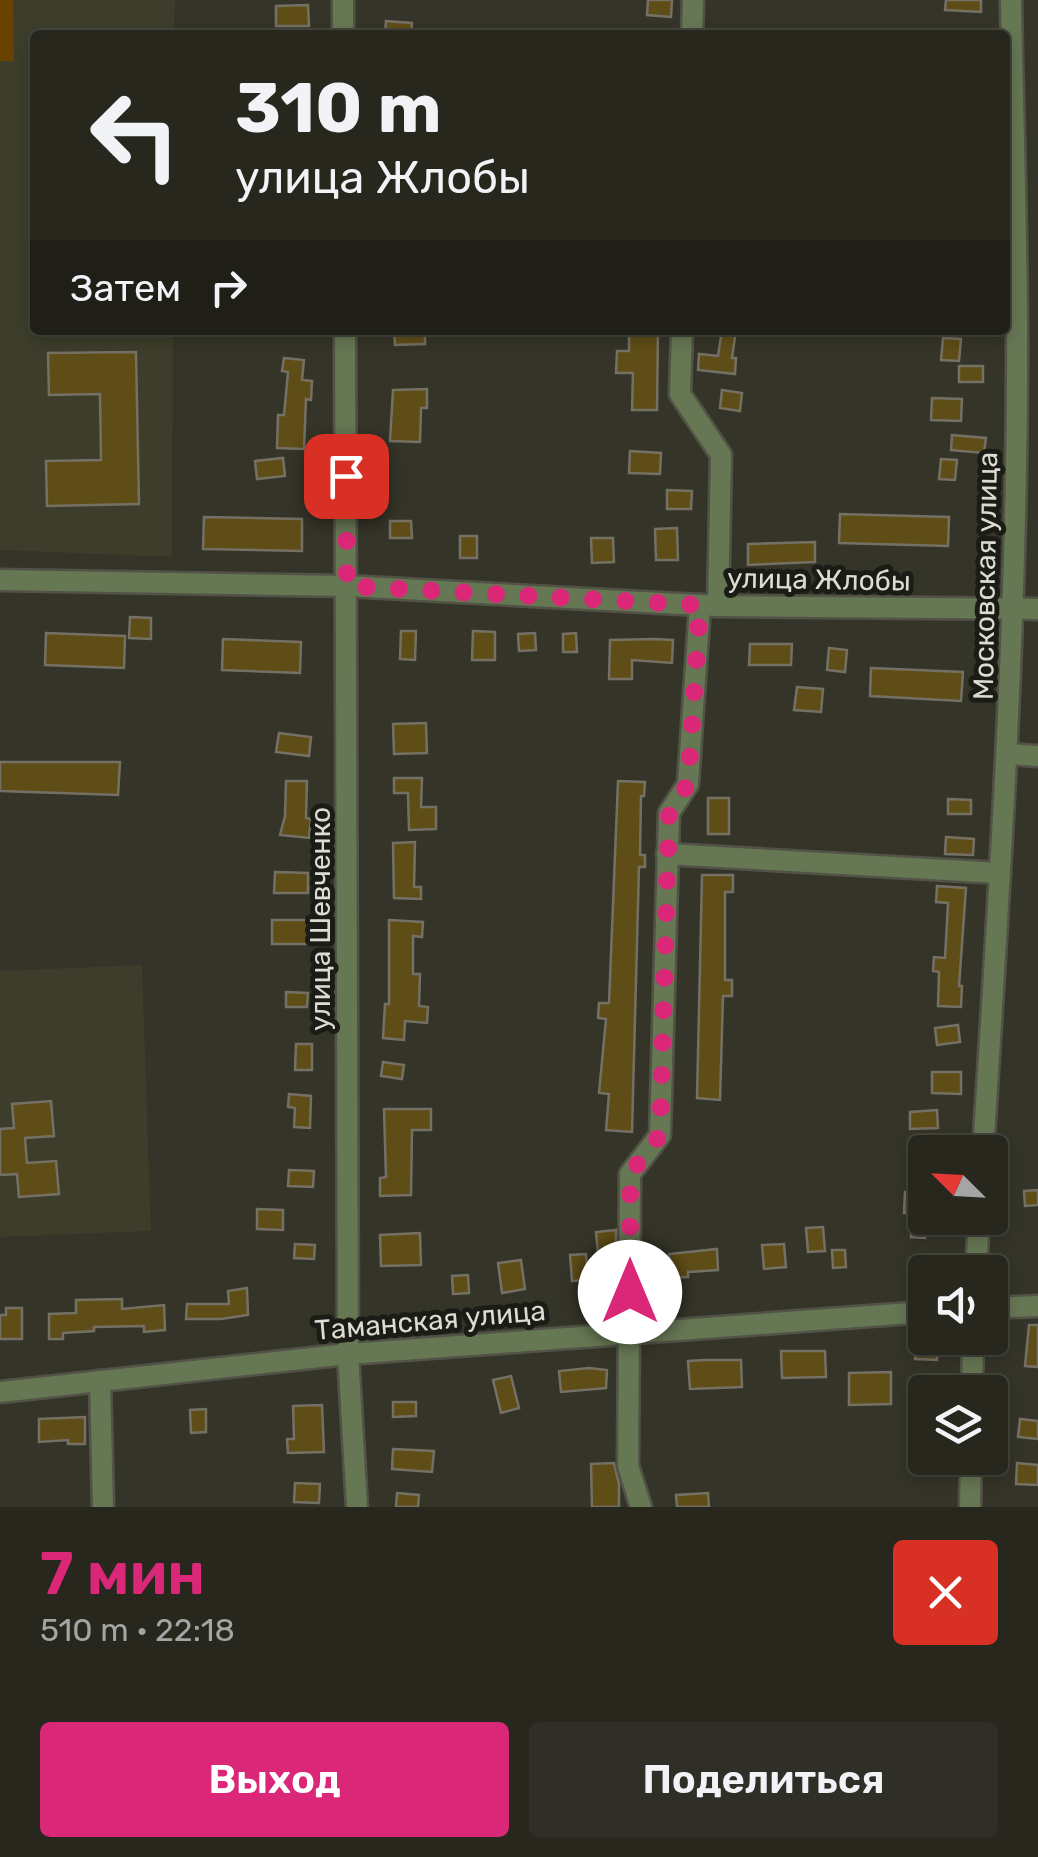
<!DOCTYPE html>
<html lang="ru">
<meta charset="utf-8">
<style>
:root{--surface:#27271e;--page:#2f2f27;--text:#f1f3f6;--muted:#a4a5a4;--line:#43443c;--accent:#db2777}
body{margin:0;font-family:Rubik,sans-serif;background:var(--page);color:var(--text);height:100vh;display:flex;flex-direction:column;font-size:38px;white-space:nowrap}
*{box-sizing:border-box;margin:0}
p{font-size:32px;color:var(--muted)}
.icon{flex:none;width:55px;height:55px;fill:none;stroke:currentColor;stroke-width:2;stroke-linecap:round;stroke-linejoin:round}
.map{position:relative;height:1507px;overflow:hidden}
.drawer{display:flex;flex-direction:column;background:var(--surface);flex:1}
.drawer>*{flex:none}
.banner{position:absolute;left:30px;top:30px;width:980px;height:305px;border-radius:10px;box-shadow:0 5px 15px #0003,0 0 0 2px var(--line);background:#27271e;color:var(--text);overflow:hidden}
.needle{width:65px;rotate:294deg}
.controls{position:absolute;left:908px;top:1135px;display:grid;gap:20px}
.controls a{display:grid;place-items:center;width:100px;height:100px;border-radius:10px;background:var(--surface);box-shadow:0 5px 15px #0003,0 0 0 2px var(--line);font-size:50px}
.pin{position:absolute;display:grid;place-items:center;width:85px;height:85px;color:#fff;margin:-42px;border-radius:20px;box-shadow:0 5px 15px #0006}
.me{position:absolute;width:110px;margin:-55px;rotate:0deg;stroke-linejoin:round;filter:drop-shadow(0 0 8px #0008)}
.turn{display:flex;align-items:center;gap:35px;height:210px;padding:0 40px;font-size:45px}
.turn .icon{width:130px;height:130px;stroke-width:2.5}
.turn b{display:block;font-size:70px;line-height:85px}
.then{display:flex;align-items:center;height:95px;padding:0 40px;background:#0003;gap:20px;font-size:38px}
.round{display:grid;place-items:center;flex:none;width:105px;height:105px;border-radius:10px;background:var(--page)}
.head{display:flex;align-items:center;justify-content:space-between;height:170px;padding:0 40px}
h1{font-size:60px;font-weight:600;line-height:75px;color:var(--accent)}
.cta{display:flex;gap:20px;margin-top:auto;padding:20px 40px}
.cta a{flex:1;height:115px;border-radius:10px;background:var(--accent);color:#fff;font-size:40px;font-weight:600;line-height:115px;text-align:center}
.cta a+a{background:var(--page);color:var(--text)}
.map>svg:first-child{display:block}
.built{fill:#3d3d2b}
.green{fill:#6b4100}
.building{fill:#5f4d17;stroke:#757064;stroke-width:2.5}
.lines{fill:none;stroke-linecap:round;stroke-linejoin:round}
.minor-casing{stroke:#525247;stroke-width:25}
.minor{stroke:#667754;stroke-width:20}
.route{stroke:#db2777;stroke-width:18;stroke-dasharray:0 32.4}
.labels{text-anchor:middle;stroke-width:10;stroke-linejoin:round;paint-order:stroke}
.street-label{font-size:28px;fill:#dcdcd5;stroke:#1b1c16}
</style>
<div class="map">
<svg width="1038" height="1507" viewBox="0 0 1038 1507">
<rect width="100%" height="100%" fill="#343428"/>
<g class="built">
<path d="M 0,0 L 175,0 L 174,35 L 35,35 L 35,330 L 173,330 L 172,557 L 0,550 Z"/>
<path d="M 142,965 L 151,1231 L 0,1237 L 0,971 Z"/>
</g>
<path class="green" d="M 0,0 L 13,0 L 14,61 L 0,61 Z"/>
<g class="building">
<path d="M 648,0 L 672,0 L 671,17 L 647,15 Z"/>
<path d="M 946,0 L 981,0 L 981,12 L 945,10 Z"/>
<path d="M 308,5 L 309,26 L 276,26 L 276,6 Z"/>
<path d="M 386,21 L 412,23 L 411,35 L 385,35 Z"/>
<path d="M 394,330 L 425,330 L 425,344 L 395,345 Z"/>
<path d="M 629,330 L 658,330 L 657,410 L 632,410 L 633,373 L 616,373 L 617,351 L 629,351 Z"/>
<path d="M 722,330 L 736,330 L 732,358 L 736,358 L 735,374 L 698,370 L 699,354 L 718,356 Z"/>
<path d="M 943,338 L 961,339 L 959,361 L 941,360 Z"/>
<path d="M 136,352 L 139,504 L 47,506 L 46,461 L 101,460 L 100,394 L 49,395 L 48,353 Z"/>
<path d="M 284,358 L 304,360 L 302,380 L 312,381 L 311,400 L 306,399 L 304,449 L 277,448 L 278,415 L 284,415 L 288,372 L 282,371 Z"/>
<rect x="959" y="366" width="24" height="16"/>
<path d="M 427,389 L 427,408 L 421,408 L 420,442 L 390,441 L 393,390 Z"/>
<path d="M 722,390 L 742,393 L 740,411 L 720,408 Z"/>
<path d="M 932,398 L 962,399 L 961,421 L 931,420 Z"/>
<path d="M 952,435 L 986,438 L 984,453 L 951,450 Z"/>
<path d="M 630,451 L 661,453 L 660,474 L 629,473 Z"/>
<path d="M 283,458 L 285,476 L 257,479 L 255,461 Z"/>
<path d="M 941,459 L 957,460 L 955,480 L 939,479 Z"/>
<path d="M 667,490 L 692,491 L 691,509 L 667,509 Z"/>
<path d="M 840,514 L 949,517 L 948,546 L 839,543 Z"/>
<path d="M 204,517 L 302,519 L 302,551 L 203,549 Z"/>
<path d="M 390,521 L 411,521 L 412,538 L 390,538 Z"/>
<path d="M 677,528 L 678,560 L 656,560 L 655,529 Z"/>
<rect x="460" y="536" width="17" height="22"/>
<path d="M 591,538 L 613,538 L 614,562 L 592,563 Z"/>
<path d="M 815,542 L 815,562 L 748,565 L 748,544 Z"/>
<path d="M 130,617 L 151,618 L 151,639 L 129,638 Z"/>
<path d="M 401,631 L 416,631 L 415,660 L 400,659 Z"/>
<path d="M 473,631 L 495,632 L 495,660 L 472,660 Z"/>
<path d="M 46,633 L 125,636 L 124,668 L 45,665 Z"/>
<path d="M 535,633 L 536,650 L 519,651 L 518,634 Z"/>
<path d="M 576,633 L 577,652 L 563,652 L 563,634 Z"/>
<path d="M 223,639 L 301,642 L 300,673 L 222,670 Z"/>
<path d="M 654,639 L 673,640 L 672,663 L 632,660 L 632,679 L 609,679 L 610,640 Z"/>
<path d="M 750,644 L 792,644 L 791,665 L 749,665 Z"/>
<path d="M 829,648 L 847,650 L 845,672 L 827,670 Z"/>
<path d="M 871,668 L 963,672 L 961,701 L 870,696 Z"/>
<path d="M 797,687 L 823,689 L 821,712 L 794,710 Z"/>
<path d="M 426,723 L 427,753 L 394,754 L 393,724 Z"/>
<path d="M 279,733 L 311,737 L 309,756 L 276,752 Z"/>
<path d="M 0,762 L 120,762 L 118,795 L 0,791 Z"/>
<path d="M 394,778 L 422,778 L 421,807 L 436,807 L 436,829 L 409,830 L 408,793 L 394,793 Z"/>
<path d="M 286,781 L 307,781 L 306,818 L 311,819 L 309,838 L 280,835 L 285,816 Z"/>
<path d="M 618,781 L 645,782 L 644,796 L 641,796 L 640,855 L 645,855 L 645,867 L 639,867 L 632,1132 L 606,1130 L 609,1094 L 599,1093 L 606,1019 L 598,1018 L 599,1003 L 609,1003 Z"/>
<rect x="708" y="798" width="21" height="36"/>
<path d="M 948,799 L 971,800 L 971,814 L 948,814 Z"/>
<path d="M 946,837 L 974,839 L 973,855 L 945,854 Z"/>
<path d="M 415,842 L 414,887 L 421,887 L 421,899 L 394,898 L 393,843 Z"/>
<path d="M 275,872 L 308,873 L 308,893 L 274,893 Z"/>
<path d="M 702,875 L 733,875 L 733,892 L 725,892 L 725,980 L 732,980 L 732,996 L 723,996 L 720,1100 L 697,1098 Z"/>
<path d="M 937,886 L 966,888 L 959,986 L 962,986 L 961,1007 L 938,1006 L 939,972 L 933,971 L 934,957 L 945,958 L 948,903 L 936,902 Z"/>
<rect x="272" y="920" width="37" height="24"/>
<path d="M 389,920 L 423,922 L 422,937 L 413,936 L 413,974 L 420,974 L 419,1006 L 428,1007 L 427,1023 L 405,1021 L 404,1040 L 383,1038 L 385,1004 L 389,1004 Z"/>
<path d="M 286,992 L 308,993 L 307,1007 L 286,1007 Z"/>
<path d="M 958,1025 L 960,1042 L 937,1045 L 935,1028 Z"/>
<path d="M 296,1044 L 312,1044 L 312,1070 L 295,1070 Z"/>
<path d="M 383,1062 L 404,1065 L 402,1079 L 381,1076 Z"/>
<path d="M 932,1072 L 961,1072 L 961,1094 L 932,1093 Z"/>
<path d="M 289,1094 L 311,1096 L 310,1128 L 294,1127 L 295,1108 L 288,1107 Z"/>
<path d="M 51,1101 L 54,1136 L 25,1138 L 27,1163 L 56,1161 L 59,1194 L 19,1197 L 17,1174 L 0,1175 L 0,1129 L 14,1128 L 12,1104 Z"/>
<path d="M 384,1109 L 431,1109 L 431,1130 L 412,1130 L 411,1195 L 380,1196 L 380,1178 L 386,1177 Z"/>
<path d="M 937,1110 L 938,1128 L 910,1129 L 910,1112 Z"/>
<path d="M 289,1170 L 314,1171 L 313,1187 L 288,1186 Z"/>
<path d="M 1038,1190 L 1038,1205 L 1025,1206 L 1024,1191 Z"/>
<path d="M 905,1192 L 925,1193 L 925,1238 L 911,1237 L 913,1213 L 904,1213 Z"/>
<path d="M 257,1209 L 283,1210 L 283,1230 L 257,1229 Z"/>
<path d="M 823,1227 L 825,1251 L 808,1252 L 806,1228 Z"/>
<path d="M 616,1230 L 616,1262 L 599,1264 L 596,1232 Z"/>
<path d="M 420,1233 L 421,1265 L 381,1266 L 380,1235 Z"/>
<path d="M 295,1244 L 315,1245 L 314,1259 L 294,1258 Z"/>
<path d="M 784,1244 L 786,1267 L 764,1269 L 762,1245 Z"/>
<path d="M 717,1249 L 718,1270 L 688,1272 L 688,1277 L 671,1278 L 669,1254 Z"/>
<path d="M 832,1250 L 845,1250 L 846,1267 L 833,1268 Z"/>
<path d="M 586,1254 L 588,1280 L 572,1281 L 570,1255 Z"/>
<path d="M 521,1260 L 525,1289 L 502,1293 L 498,1263 Z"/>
<path d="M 468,1275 L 469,1293 L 453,1294 L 452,1276 Z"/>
<path d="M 247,1288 L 248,1315 L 221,1319 L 186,1319 L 187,1304 L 229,1304 L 228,1291 Z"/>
<path d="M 122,1299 L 122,1309 L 164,1305 L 165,1330 L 144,1332 L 144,1326 L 94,1327 L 94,1331 L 63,1333 L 63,1339 L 49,1339 L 49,1314 L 76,1313 L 76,1300 Z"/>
<path d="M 6,1308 L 22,1308 L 22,1339 L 0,1339 L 0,1315 L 6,1315 Z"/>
<path d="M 1029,1325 L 1038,1325 L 1038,1367 L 1025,1366 Z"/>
<path d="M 916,1341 L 938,1343 L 937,1360 L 915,1359 Z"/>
<path d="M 781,1351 L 825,1351 L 826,1377 L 782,1378 Z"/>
<path d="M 705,1360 L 741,1360 L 742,1387 L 690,1389 L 688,1361 Z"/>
<path d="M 589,1368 L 607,1370 L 606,1388 L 561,1392 L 559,1371 Z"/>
<path d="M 891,1372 L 891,1404 L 849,1405 L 849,1373 Z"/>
<path d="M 511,1376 L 519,1408 L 501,1413 L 493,1380 Z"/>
<path d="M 393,1402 L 416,1402 L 416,1416 L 393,1417 Z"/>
<path d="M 322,1405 L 324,1452 L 288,1453 L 287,1439 L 294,1439 L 293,1406 Z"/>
<path d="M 206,1409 L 206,1432 L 191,1433 L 190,1410 Z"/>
<path d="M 85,1417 L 85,1444 L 68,1444 L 68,1440 L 39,1442 L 39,1419 Z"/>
<path d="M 1020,1419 L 1038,1421 L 1038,1439 L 1018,1437 Z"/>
<path d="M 393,1449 L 434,1451 L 432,1472 L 392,1469 Z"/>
<rect x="913" y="1449" width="12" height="17"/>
<path d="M 614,1463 L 619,1484 L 619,1507 L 592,1507 L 591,1464 Z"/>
<path d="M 1017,1463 L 1038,1465 L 1038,1485 L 1016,1484 Z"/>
<path d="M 295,1483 L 320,1484 L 319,1503 L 294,1502 Z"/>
<path d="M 397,1493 L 419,1495 L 418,1507 L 396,1507 Z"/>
<path d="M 708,1493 L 709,1507 L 677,1507 L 676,1495 Z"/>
</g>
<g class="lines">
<defs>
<g id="minor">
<path d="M 343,0 L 343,35"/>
<path d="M 692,35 L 693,0"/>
<path d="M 345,330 L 348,1354 L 357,1507"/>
<path d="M 682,330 L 680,394 L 721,455 L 718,606"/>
<path d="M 0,580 L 347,586 L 718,606 L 1038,609"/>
<path d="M 1007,754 L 1038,756"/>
<path d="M 667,854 L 1000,873"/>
<path d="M 983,1152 C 999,895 1016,638 1017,379 C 1018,253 1013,126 1011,0"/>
<path d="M 976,1272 L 979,1218"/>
<path d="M 990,1308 L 1038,1306"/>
<path d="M 100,1381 L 103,1507"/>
<path d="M 0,1392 L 348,1354 L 925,1312"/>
<path d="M 972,1392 L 973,1338"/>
<path d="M 641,1507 L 628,1466 L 630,1174 L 660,1135 L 669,813 L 688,784 L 700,605"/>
<path d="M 970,1507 L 971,1458"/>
</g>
</defs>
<use href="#minor" class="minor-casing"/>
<use href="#minor" class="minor"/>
</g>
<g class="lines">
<path class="route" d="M 346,476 L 347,586 L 700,605 L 688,784 L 669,813 L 660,1135 L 630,1174 L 630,1292"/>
</g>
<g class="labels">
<g class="street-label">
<text transform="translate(985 576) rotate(-89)" y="10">Московская улица</text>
<text transform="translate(819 579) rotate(1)" y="10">улица Жлобы</text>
<text transform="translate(320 919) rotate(-90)" y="10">улица Шевченко</text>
<text transform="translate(430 1320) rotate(-5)" y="10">Таманская улица</text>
</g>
</g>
</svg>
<div class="controls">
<a><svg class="needle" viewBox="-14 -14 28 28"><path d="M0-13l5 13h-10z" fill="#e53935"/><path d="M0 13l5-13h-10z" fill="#a4a5a4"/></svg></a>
<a><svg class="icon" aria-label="sound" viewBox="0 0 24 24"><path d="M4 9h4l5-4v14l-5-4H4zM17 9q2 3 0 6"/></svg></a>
<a><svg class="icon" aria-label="layers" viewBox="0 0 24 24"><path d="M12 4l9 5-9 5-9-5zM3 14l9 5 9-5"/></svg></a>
</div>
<div class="pin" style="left:346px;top:476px;background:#d93025"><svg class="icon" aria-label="arrive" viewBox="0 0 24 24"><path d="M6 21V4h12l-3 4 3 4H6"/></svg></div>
<svg class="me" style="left:630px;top:1292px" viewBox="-20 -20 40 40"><circle r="19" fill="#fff"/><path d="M0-13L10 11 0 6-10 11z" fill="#db2777"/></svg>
<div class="banner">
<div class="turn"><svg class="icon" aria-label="left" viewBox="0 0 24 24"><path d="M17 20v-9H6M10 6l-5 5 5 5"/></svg><div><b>310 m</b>улица Жлобы</div></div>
<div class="then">Затем<svg class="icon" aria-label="right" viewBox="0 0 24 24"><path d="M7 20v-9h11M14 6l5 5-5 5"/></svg></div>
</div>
</div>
<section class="drawer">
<div class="head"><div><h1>7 мин</h1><p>510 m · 22:18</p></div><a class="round" style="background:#d93025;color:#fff"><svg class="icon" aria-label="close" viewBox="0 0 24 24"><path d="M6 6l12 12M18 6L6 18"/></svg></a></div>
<div class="cta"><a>Выход</a><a>Поделиться</a></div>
</section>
